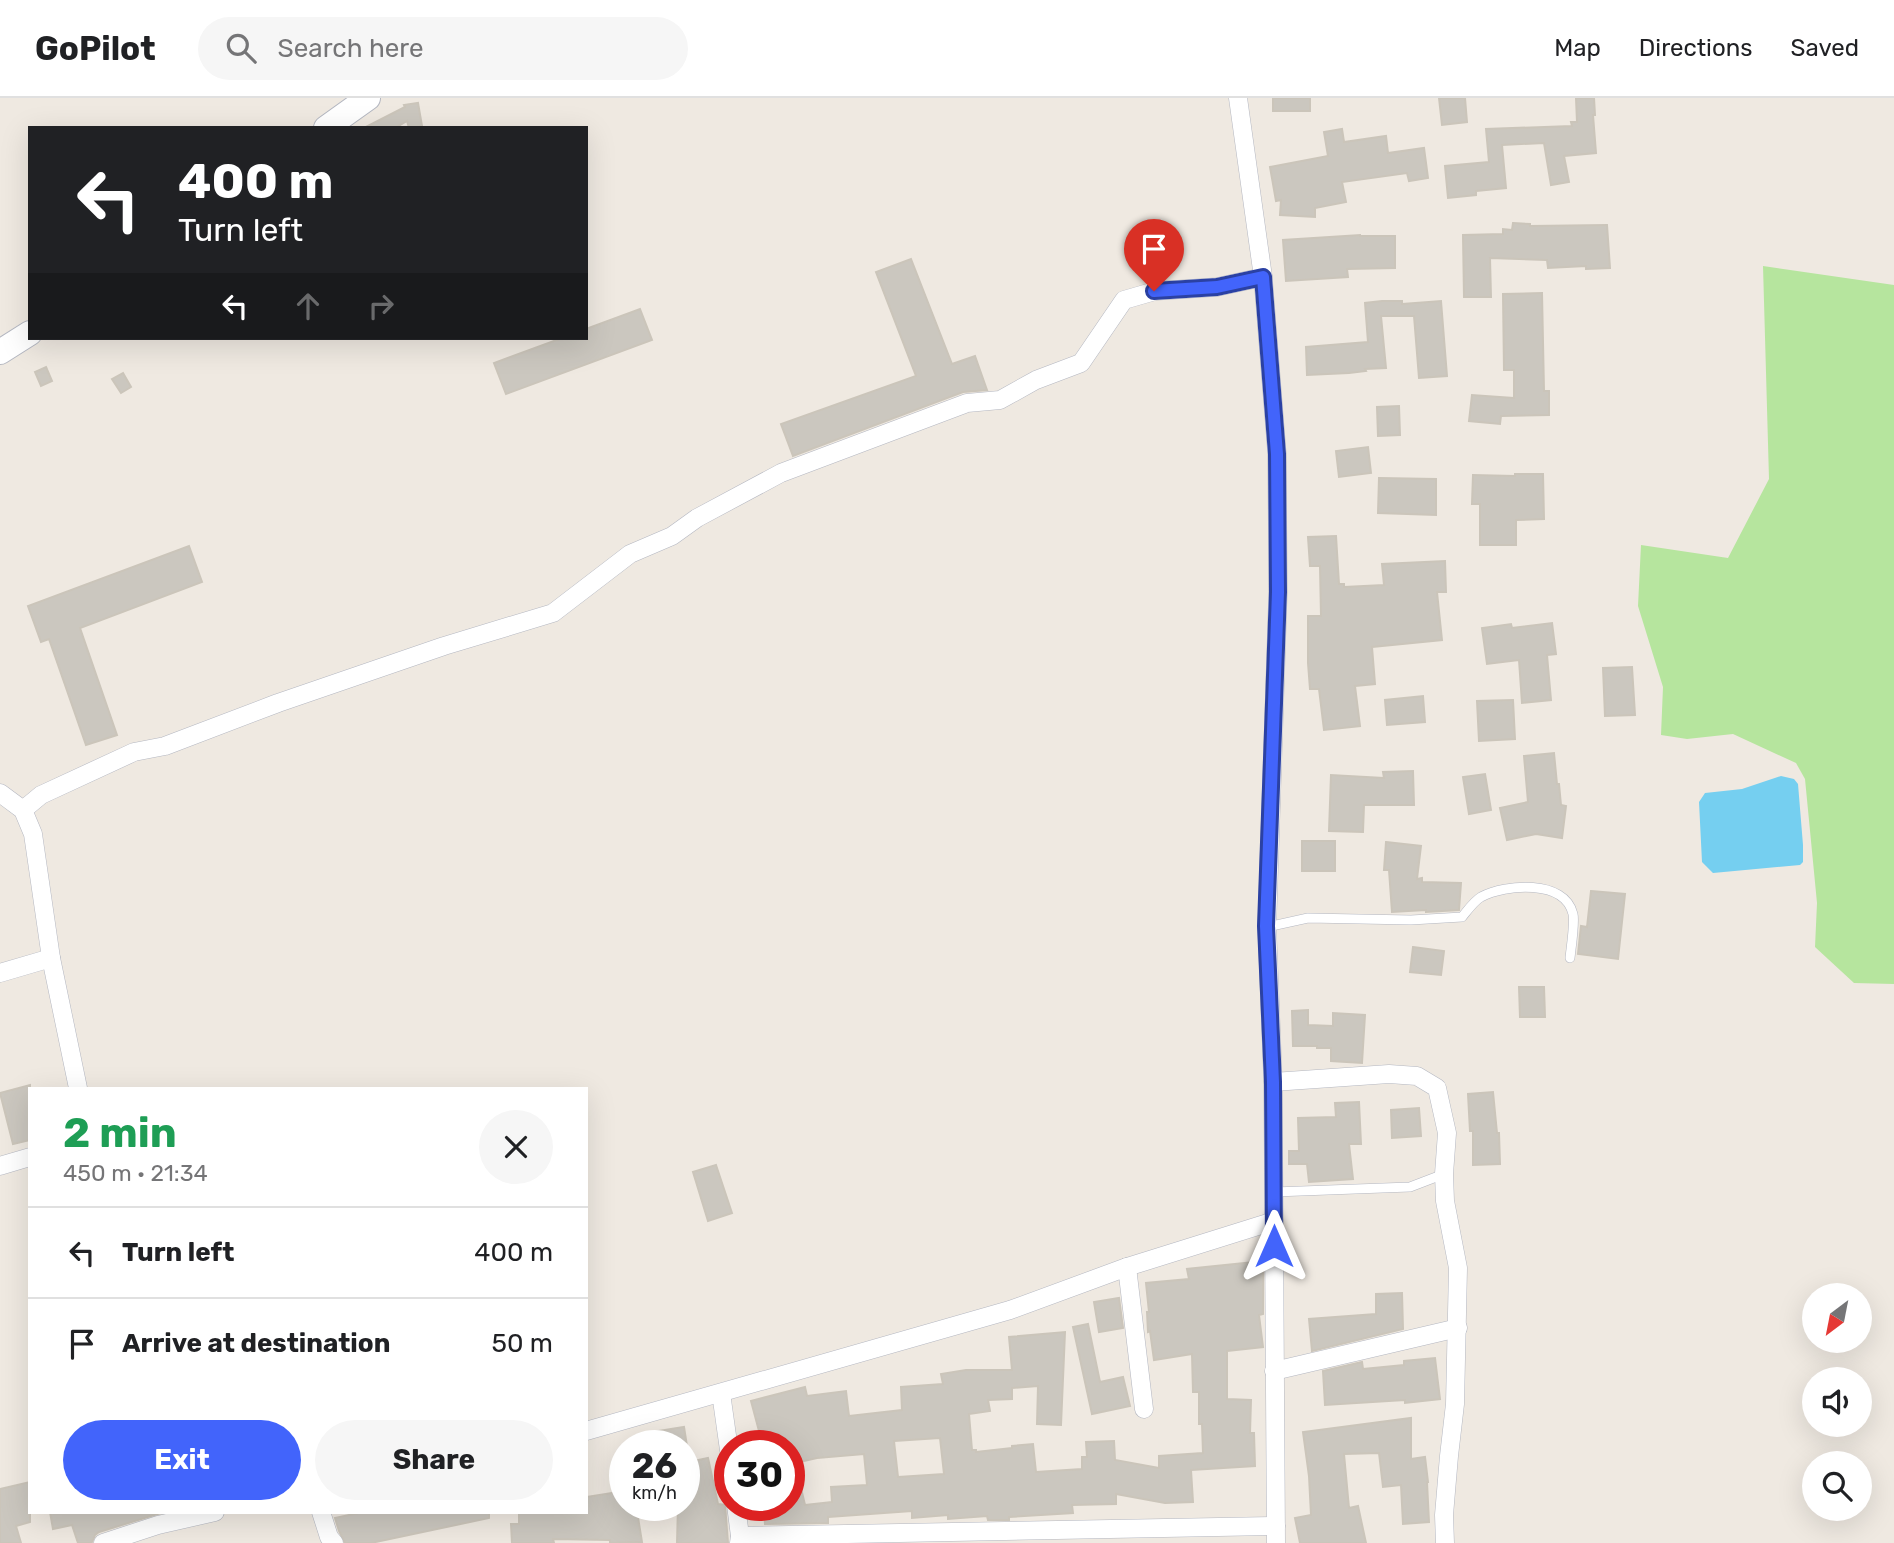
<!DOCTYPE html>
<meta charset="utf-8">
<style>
:root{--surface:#fff;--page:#f6f6f6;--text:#202124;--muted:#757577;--line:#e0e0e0;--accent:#4264fb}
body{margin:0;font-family:Rubik,sans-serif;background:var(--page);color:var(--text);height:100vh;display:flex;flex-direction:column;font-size:26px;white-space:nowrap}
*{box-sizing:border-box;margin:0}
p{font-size:23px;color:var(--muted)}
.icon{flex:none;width:38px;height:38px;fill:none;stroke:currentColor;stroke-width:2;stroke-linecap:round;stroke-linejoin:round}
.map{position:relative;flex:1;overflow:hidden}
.sheet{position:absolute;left:28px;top:989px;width:560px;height:427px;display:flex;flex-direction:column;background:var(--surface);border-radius:0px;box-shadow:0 7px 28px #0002}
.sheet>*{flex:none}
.guide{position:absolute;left:28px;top:28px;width:560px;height:214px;border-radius:0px;box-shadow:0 7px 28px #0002;background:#202124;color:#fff;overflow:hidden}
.needle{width:46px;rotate:212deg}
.fabs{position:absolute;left:1802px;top:1185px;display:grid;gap:14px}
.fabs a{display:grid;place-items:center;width:70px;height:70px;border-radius:50%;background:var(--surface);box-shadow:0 7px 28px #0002;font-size:35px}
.speed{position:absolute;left:609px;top:1332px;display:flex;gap:14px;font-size:35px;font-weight:700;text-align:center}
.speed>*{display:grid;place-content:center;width:91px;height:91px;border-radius:50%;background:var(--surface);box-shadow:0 7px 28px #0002;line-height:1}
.speed small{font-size:18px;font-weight:400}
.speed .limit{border:10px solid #d22;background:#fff;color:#111}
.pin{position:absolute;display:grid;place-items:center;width:60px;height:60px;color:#fff;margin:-72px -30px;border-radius:50% 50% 50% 0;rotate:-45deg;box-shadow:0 0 7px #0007}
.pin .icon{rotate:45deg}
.me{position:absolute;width:77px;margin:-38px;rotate:0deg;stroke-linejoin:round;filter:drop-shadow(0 0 5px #0008)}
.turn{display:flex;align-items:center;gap:24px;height:147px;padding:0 35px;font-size:32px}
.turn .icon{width:91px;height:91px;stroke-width:2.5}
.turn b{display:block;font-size:49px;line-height:60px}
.lanes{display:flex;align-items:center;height:66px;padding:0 35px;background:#0003;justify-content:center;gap:35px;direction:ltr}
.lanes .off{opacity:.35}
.round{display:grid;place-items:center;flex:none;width:74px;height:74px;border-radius:37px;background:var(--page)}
.overview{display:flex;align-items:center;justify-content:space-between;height:119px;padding:0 35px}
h1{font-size:42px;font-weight:700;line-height:52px;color:#1e9e55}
.action{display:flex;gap:14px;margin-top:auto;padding:14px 35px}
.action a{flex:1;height:80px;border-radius:42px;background:var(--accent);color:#fff;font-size:28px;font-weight:700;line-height:80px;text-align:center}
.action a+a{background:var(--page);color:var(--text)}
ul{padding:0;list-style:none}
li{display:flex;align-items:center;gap:21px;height:91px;padding:0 35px;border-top:2px solid var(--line)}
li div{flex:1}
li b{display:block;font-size:26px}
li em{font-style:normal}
header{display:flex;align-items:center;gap:42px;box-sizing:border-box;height:98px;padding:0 35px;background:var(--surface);border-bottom:2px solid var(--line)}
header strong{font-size:33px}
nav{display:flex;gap:38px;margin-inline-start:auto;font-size:24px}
.search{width:490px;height:63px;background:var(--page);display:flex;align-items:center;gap:18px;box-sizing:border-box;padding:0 24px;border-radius:38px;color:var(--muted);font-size:26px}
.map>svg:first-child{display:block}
.green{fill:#b6e59e}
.water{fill:#75cff0}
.building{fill:#cbc7bf;stroke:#cbc5ba;stroke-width:2;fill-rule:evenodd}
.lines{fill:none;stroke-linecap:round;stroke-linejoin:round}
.service-casing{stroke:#b4b7c1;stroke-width:10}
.minor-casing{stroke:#b4b7c1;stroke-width:19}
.secondary-casing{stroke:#b4b7c1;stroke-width:26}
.service{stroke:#fff;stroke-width:9}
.minor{stroke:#fff;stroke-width:18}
.secondary{stroke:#fff;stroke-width:24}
.route-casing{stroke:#2b41a3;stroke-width:18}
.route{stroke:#4264fb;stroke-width:12}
</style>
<header>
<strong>GoPilot</strong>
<div class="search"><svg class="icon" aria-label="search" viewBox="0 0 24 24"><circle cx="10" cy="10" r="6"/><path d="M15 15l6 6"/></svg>Search here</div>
<nav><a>Map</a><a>Directions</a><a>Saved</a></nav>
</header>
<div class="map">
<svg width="1894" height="1445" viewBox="0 0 1894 1445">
<rect width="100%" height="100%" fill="#efe9e1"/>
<path class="green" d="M 1763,168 L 1894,187 L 1894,886 L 1854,885 L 1815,849 L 1817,805 L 1805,681 L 1796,665 L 1733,636 L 1687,641 L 1661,637 L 1663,589 L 1638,508 L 1641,447 L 1728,460 L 1769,381 Z"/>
<path class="water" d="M 1781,678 L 1794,681 L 1798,686 L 1803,747 L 1803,764 L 1800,767 L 1713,775 L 1702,764 L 1699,704 L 1705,695 L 1742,691 Z"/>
<g class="building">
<rect x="1273" y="0" width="37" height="13"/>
<path d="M 1439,0 L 1465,0 L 1467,24 L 1442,27 Z"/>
<path d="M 1576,0 L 1594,0 L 1595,17 L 1593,17 L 1596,55 L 1564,58 L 1569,84 L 1551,87 L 1544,45 L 1502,47 L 1506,90 L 1476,93 L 1476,97 L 1448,100 L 1445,68 L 1489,64 L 1486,31 L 1572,28 L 1571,24 L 1577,24 Z"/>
<path d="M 418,5 L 422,28 L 409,30 L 407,23 L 395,30 L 364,30 L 405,9 L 404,7 Z"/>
<path d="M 1342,31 L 1344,44 L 1386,38 L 1388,55 L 1424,50 L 1428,80 L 1409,83 L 1407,75 L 1342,84 L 1346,104 L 1315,110 L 1315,119 L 1280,117 L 1281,102 L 1276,103 L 1270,69 L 1328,58 L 1324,34 Z"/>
<path d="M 1513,125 L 1530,126 L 1530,128 L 1607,127 L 1610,170 L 1586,171 L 1586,168 L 1548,170 L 1547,162 L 1490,160 L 1491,199 L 1464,199 L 1463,137 L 1503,136 L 1503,131 L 1512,132 Z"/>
<path d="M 1360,137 L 1360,138 L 1395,138 L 1395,170 L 1347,171 L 1348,179 L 1286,183 L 1283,142 Z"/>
<path d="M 911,161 L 952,266 L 975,258 L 987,292 L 963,294 L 793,358 L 781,326 L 916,278 L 876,174 Z"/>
<path d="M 1542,195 L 1544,293 L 1549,293 L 1549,317 L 1501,318 L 1500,326 L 1469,323 L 1472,297 L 1514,300 L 1514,272 L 1504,272 L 1503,196 Z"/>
<path d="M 1382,203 L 1402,203 L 1402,206 L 1441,203 L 1447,278 L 1419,280 L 1414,218 L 1381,218 L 1386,270 L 1365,271 L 1366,273 L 1349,275 L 1307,277 L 1306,249 L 1368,244 L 1365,205 Z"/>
<path d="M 640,211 L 652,242 L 506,296 L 494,265 L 562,240 L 586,240 L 586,231 Z"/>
<path d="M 46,269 L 52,283 L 41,288 L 35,274 Z"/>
<path d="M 123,275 L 131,289 L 121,295 L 112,281 Z"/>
<path d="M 1399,308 L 1400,337 L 1378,338 L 1377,309 Z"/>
<path d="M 1368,349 L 1371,375 L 1339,379 L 1336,353 Z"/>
<path d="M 1515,376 L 1543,376 L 1544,421 L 1516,422 L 1516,447 L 1480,447 L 1480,406 L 1472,406 L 1473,377 L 1515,378 Z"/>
<path d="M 1379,380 L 1436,381 L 1436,417 L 1378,415 Z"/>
<path d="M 1336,438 L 1339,486 L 1344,486 L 1344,489 L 1384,487 L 1382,466 L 1445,463 L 1446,494 L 1437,494 L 1442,542 L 1372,549 L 1375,586 L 1355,588 L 1360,628 L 1324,632 L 1319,591 L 1310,591 L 1308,565 L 1308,518 L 1321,518 L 1320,468 L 1310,468 L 1308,439 Z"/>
<path d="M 189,448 L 202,484 L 80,530 L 117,637 L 86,647 L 49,541 L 41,544 L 28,508 Z"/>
<path d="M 1552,525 L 1556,556 L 1547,557 L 1551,602 L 1522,605 L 1519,562 L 1487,566 L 1482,530 L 1511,526 L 1512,530 Z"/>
<path d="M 1632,569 L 1635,617 L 1605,618 L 1603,570 Z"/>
<path d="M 1423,598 L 1425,624 L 1387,627 L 1385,602 Z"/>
<path d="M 1513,602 L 1515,641 L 1479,643 L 1477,603 Z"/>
<path d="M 1554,655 L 1557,686 L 1559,686 L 1561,707 L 1566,708 L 1562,740 L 1536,736 L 1507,742 L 1500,710 L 1528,704 L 1524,658 Z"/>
<path d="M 1413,673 L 1414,707 L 1364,707 L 1363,734 L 1329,733 L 1331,677 L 1384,680 L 1383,674 Z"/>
<path d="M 1485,676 L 1491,712 L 1469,716 L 1463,679 Z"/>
<rect x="1302" y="743" width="33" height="30"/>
<path d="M 1386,744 L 1421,748 L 1417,781 L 1422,780 L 1422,784 L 1461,785 L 1459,812 L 1426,814 L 1426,812 L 1392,814 L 1389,772 L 1384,772 Z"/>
<path d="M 1591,793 L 1625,796 L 1618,861 L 1578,856 L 1581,828 L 1587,829 Z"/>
<path d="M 1413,849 L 1444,853 L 1441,877 L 1410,874 Z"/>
<path d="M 1519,889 L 1544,889 L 1545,919 L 1520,919 Z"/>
<path d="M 1308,912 L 1308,927 L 1333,928 L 1333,915 L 1365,917 L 1362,965 L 1331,963 L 1331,950 L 1317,950 L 1317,948 L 1293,948 L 1292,913 Z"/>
<path d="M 30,987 L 30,1042 L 13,1046 L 0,995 Z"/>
<path d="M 1493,994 L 1497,1035 L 1499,1035 L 1500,1066 L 1473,1067 L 1473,1033 L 1470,1033 L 1468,996 Z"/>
<path d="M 1359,1004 L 1361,1046 L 1349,1046 L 1353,1081 L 1309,1084 L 1307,1066 L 1289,1066 L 1289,1053 L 1299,1053 L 1298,1020 L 1336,1019 L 1335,1005 Z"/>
<path d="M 1419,1010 L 1421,1038 L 1392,1040 L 1391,1012 Z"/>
<path d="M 716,1067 L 732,1115 L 708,1123 L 693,1074 Z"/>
<path d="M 1263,1163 L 1263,1216 L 1259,1217 L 1263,1249 L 1227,1253 L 1227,1301 L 1251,1302 L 1250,1335 L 1254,1335 L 1255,1368 L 1191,1372 L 1193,1404 L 1165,1405 L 1116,1396 L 1116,1406 L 1072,1407 L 1073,1415 L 1009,1419 L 1009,1422 L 988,1422 L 987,1418 L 948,1421 L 948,1417 L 912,1420 L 912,1413 L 828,1419 L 828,1425 L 765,1426 L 764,1416 L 789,1413 L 789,1348 L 763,1348 L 751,1303 L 805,1289 L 807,1298 L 846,1293 L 849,1318 L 902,1312 L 901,1289 L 943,1286 L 941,1276 L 966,1272 L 1012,1272 L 1009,1239 L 1065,1234 L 1061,1327 L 1037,1326 L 1038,1288 L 1012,1290 L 1012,1301 L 988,1302 L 990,1313 L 969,1316 L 972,1352 L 976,1352 L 976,1354 L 1012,1350 L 1012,1348 L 1033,1346 L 1036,1374 L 1082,1371 L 1082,1359 L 1087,1359 L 1086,1344 L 1114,1343 L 1115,1362 L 1159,1370 L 1159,1358 L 1203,1355 L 1202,1326 L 1199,1326 L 1199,1294 L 1193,1294 L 1192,1256 L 1154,1262 L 1150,1233 L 1148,1234 L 1147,1214 L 1149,1214 L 1146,1185 L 1189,1181 L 1187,1171 ZM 940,1340 L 944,1376 L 898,1379 L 894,1343 ZM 864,1356 L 867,1387 L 831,1389 L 832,1404 L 805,1407 L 795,1365 L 817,1360 Z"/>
<path d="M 1402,1195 L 1403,1231 L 1312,1253 L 1309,1221 L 1376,1216 L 1376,1196 Z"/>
<path d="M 1119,1200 L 1123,1230 L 1099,1234 L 1094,1204 Z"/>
<path d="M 1088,1226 L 1100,1284 L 1123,1279 L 1130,1308 L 1092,1316 L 1073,1229 Z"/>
<path d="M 1435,1260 L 1440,1301 L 1405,1305 L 1405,1302 L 1325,1307 L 1323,1273 L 1362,1264 L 1363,1271 L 1404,1267 L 1404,1263 Z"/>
<path d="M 1411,1320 L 1411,1361 L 1425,1359 L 1428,1384 L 1427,1384 L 1429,1424 L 1403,1426 L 1401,1387 L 1383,1389 L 1379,1355 L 1344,1356 L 1349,1410 L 1358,1408 L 1366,1445 L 1300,1445 L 1295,1420 L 1311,1417 L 1309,1378 L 1303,1334 Z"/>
<path d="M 684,1329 L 687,1348 L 655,1348 L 652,1334 Z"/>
<path d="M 708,1360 L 718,1406 L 725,1407 L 728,1445 L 677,1445 L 678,1407 L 684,1407 L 684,1365 Z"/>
<path d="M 30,1384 L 30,1424 L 16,1428 L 21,1445 L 0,1445 L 0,1391 Z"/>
<path d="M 625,1393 L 625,1407 L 636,1407 L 642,1444 L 610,1445 L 610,1442 L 553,1441 L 554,1445 L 512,1445 L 511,1426 L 519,1426 L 519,1414 L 586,1414 L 586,1399 Z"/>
<path d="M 50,1414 L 164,1414 L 99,1434 L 95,1437 L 92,1444 L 90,1445 L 78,1445 L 72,1427 L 53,1431 Z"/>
<path d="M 363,1414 L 489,1414 L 489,1420 L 371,1445 L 345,1445 L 339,1433 L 335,1420 Z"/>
</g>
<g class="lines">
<defs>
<g id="service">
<path d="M 1267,829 L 1308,820 L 1411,822 L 1462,819 C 1467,813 1474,803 1481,799 C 1505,786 1565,781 1573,816 C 1575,824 1571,850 1570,860"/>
<path d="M 1274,1094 L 1410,1089 L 1444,1076"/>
</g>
<g id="minor">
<path d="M 1238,0 L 1263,179 L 1277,356 L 1278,494 L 1267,829 L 1273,984 L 1276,1445"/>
<path d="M 0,695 L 23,712 L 33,736 L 51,860 L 78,990"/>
<path d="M 23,712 L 41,697 L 134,654 L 165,648 L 278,605 L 444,548 L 553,515 L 630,456 L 672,438 L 697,420 L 781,375 L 967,305 L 1000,302 L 1036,282 L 1081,265 L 1124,202 L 1155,193 L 1217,189 L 1263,179"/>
<path d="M 0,875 L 51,860"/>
<path d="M 1273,984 L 1389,976 L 1417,978 L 1437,990 L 1447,1035 L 1444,1076 L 1445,1103 L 1458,1170 L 1455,1306 L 1449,1358 L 1444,1417 L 1445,1445"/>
<path d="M 0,1068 L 30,1059"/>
<path d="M 1127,1169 L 1144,1311"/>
<path d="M 1274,1273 L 1458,1230"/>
<path d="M 721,1295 L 730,1359"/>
<path d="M 586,1333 L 1010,1212 L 1127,1169 L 1274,1123"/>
<path d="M 736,1407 L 740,1438 L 739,1445"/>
<path d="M 321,1414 L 329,1439 L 334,1445"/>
<path d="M 740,1438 L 1276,1428"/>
<path d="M 103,1445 L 158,1427 L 215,1414"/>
</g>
<g id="secondary">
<path d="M 326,30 L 368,0"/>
<path d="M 0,254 L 30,235"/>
</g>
</defs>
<use href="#service" class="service-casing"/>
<use href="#minor" class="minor-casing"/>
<use href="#secondary" class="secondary-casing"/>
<use href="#service" class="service"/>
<use href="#minor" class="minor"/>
<use href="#secondary" class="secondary"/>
</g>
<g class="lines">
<defs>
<path id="route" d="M 1154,193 L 1217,189 L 1263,179 L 1277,356 L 1278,494 L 1266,828 L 1273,984 L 1274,1148"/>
</defs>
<use href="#route" class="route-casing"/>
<use href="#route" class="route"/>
</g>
</svg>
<div class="fabs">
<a><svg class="needle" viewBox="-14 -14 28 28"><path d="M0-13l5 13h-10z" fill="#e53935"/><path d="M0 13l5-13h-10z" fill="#757577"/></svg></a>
<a><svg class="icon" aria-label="sound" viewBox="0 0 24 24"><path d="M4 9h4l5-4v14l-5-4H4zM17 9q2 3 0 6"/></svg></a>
<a><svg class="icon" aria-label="search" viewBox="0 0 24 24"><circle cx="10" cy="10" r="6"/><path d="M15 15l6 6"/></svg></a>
</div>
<div class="speed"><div>26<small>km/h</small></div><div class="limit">30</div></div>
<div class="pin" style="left:1154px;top:193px;background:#d93025"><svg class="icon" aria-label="arrive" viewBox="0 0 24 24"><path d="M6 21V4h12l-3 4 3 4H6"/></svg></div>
<svg class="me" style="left:1274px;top:1148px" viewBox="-20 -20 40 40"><path d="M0-17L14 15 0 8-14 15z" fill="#4264fb" stroke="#fff" stroke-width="4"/></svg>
<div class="guide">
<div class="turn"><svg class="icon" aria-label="left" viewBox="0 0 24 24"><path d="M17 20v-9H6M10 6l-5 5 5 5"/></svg><div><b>400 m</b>Turn left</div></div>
<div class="lanes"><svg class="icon" aria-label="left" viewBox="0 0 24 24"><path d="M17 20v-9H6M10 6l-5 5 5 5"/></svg><svg class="icon off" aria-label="ahead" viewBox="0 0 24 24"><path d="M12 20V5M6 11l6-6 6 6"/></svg><svg class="icon off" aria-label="right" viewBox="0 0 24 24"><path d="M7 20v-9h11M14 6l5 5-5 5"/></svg></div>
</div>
<section class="sheet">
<div class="overview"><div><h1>2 min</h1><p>450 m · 21:34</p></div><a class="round"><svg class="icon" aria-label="close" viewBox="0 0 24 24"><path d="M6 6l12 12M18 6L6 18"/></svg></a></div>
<ul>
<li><svg class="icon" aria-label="left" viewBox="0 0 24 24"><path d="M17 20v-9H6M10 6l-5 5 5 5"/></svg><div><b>Turn left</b></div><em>400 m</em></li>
<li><svg class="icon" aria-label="arrive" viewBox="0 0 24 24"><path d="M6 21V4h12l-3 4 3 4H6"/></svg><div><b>Arrive at destination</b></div><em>50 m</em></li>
</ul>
<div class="action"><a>Exit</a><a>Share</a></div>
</section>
</div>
